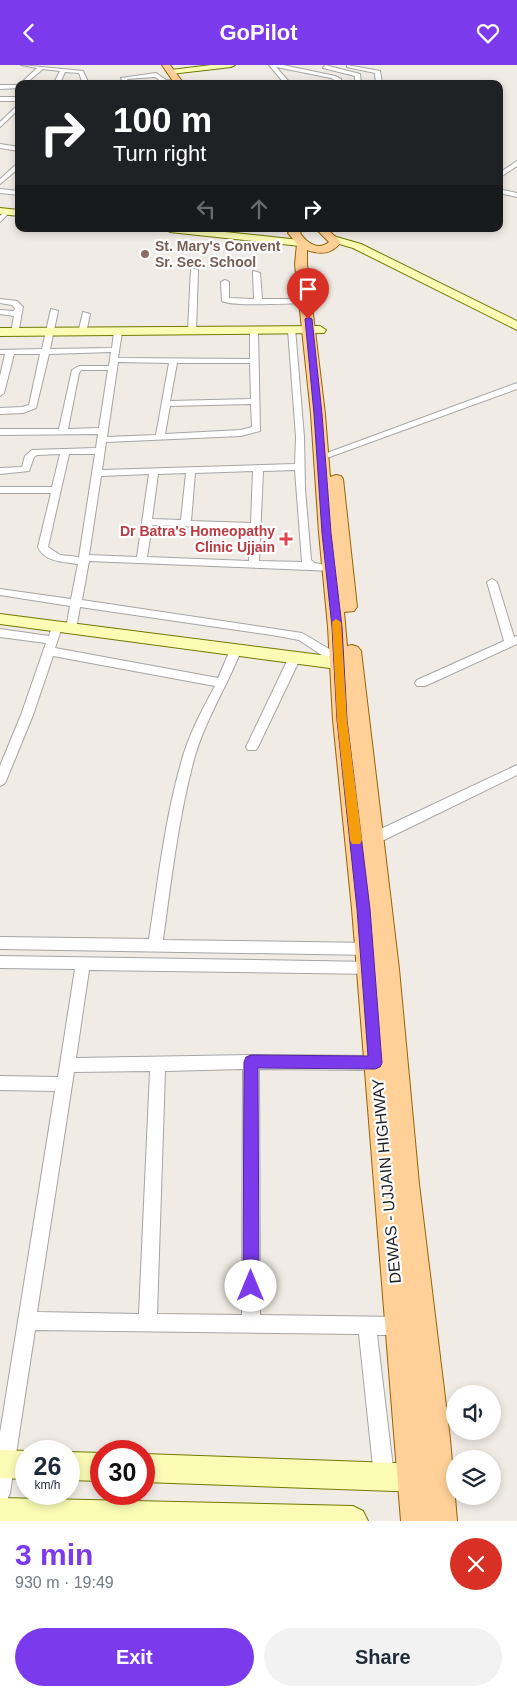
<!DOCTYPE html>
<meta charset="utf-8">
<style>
:root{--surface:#fff;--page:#f2f2f3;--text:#1f2937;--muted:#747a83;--accent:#7c3aed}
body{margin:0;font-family:Arial,sans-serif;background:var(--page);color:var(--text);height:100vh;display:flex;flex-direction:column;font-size:19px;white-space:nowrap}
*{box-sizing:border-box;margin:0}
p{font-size:16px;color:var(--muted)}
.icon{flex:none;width:28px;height:28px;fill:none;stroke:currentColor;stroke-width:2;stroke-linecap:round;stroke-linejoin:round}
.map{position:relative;height:1456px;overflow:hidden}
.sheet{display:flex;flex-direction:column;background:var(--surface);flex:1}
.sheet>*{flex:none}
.hud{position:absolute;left:15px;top:15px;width:488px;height:152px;border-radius:10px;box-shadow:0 2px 8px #0003;background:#202124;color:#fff;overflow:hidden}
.tools{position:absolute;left:446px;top:1320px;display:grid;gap:10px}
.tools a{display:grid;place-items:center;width:55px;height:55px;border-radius:50%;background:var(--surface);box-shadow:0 2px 8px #0003;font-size:25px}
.speed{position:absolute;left:15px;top:1375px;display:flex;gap:10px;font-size:25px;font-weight:700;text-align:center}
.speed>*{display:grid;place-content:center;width:65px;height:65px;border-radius:50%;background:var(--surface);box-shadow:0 2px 8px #0003;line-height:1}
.speed small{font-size:12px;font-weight:400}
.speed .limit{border:8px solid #d22;background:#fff;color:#111}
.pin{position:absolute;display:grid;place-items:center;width:42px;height:42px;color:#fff;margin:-51px -21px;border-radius:50% 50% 50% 0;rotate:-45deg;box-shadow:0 0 5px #0007}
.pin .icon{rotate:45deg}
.me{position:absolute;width:55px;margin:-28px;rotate:0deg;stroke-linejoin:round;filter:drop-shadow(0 0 4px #0008)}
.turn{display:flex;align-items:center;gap:18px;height:105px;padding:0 15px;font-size:22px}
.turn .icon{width:65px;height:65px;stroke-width:2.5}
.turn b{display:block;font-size:35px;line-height:42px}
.lanes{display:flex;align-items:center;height:48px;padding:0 15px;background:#0003;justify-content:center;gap:25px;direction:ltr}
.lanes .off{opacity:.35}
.round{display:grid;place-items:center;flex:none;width:52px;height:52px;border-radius:26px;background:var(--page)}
.overview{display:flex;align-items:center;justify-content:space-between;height:85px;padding:0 15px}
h1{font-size:30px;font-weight:800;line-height:38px;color:var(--accent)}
.action{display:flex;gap:10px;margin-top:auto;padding:10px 15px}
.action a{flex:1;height:58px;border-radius:30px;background:var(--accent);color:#fff;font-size:20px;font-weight:800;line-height:58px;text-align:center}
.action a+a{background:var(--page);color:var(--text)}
header{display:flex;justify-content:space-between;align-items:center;height:65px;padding:0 15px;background:var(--accent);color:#fff;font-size:22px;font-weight:800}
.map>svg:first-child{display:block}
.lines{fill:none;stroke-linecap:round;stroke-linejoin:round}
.street-casing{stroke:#a5a5a5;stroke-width:2}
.secondary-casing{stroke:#707a00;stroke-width:2}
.primary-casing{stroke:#986200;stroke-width:2}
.street{fill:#fff;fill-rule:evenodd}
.secondary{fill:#fafcb5;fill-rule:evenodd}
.primary{fill:#ffd199;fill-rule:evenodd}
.route{fill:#7c3aed;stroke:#51269a}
.slow{fill:#f59e0b}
.education-dot{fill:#8d6e63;stroke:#fff;stroke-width:2}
.health-dot{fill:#e0444e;stroke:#fff;stroke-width:2}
.labels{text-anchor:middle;stroke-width:4.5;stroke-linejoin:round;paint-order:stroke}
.far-education-label{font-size:14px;font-weight:bold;fill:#785e54;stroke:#fff;text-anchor:start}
.far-health-label{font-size:14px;font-weight:bold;fill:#be3a42;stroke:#fff;text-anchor:end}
.street-label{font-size:16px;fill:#1e1e1e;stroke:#fff}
</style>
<header><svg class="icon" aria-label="back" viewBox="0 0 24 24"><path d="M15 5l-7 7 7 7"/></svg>GoPilot<svg class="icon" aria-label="heart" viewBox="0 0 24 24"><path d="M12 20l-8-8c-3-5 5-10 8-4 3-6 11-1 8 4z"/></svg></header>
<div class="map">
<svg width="517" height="1456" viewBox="0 0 517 1456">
<rect width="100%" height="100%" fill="#f0ebe4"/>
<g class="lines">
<defs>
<g id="street">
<path d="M 21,0 L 83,6 L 89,19 L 83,19 L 79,8 L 65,7 L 61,16 L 62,19 L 56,19 L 55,16 L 60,6 L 43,4 L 25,19 L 19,20 L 37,3 Z"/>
<path d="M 269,0 L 283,0 L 335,11 L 341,14 L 342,19 L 336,19 L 336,16 L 331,13 L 276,2 L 291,19 L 285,19 Z"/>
<path d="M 325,0 L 360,9 L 361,19 L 355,19 L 355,11 L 323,3 Z"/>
<path d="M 347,0 L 380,6 L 382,19 L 376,19 L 375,8 L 347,2 Z"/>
<path d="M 156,8 L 166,15 L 182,16 L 165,19 L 155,12 L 127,14 L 130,19 L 124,19 L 121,13 Z"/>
<path d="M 0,20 L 17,20 L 19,23 L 0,24 Z"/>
<rect x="0" y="32" width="19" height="4"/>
<path d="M 19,39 L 19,44 L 0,62 L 0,57 Z"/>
<path d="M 0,79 L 19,82 L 19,86 L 0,83 Z"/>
<path d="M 517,96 L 517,101 L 499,113 L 499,108 Z"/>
<path d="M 19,97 L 19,103 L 0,119 L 0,114 Z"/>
<path d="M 0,124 L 19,126 L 19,130 L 0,128 Z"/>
<path d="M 499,124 L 517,128 L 517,132 L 499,128 Z"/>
<path d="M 5,146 L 10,147 L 0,157 L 0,151 Z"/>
<path d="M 191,203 L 198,205 L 196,266 L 192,268 L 188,266 Z"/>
<path d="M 253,206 L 260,208 L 262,234 L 307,234 L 311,236 L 307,238 C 289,238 235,242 222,236 L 221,217 L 225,215 L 229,217 L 229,233 L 254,234 Z"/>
<path d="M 0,234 L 17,236 L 23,242 L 18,269 L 11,267 L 14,251 L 0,249 L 0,245 L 14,246 L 15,243 L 12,240 L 0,238 Z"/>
<path d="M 51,244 L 58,246 L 50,284 L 112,283 L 114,267 L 118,265 L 122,267 L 118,293 L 250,294 L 250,266 L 254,264 L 258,266 L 260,366 L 241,371 L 106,377 L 102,405 L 295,399 L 296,372 L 288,265 L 295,263 L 304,372 L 305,424 L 311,495 L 315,498 L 335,502 L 336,504 L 335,506 L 89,496 L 82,535 L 302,568 L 331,585 L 333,588 L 331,591 L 323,591 L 299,575 L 272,570 L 80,542 L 76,564 L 71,568 L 66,564 L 70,541 L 0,530 L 0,524 L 71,534 L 78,499 C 65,497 44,497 38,482 L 51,428 L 0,428 L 0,422 L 52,422 L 60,389 L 37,390 L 34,392 L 29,406 L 0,409 L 0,403 L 22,402 L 25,391 L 32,385 L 96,383 L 98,369 L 0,370 L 0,364 L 59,364 L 72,305 L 79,301 L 109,301 L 111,287 L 49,289 L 36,343 L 23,348 L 0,349 L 0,343 L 22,342 L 29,340 L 40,289 L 14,289 L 4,328 L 0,331 L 0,311 L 5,289 L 0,289 L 0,285 L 42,284 ZM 118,297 L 169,298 L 156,370 L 107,372 ZM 177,298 L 250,298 L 251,334 L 170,336 ZM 81,305 L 108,305 L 99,363 L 68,364 L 79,308 ZM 251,339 L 252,362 L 241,365 L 165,369 L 170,341 ZM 69,389 L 95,389 L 79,492 L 60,490 L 48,482 ZM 295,405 L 302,497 L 259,496 L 263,406 ZM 253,406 L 251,458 L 191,456 L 195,408 ZM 186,408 L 181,455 L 152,454 L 158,409 ZM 149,409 L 137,492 L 89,490 L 101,411 ZM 152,460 L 251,464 L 249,496 L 147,492 Z"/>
<path d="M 83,247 L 90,249 L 86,268 L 82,270 L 78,268 Z"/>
<path d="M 517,318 L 517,324 L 324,394 L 318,394 L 316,392 Z"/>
<path d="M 492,514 L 497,517 L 514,572 L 517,571 L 517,579 L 425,621 L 417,621 L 415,618 L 417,615 L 504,576 L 487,517 Z"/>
<path d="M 57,558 L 62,562 L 55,583 L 218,613 L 231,583 L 235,582 L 241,586 C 226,623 203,659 193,698 C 178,756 171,816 163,875 L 372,878 L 377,880 L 379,884 L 377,888 L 372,890 L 0,884 L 0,872 L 149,874 C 158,816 165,754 181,698 C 188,671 202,645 215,621 L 53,591 L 33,650 L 6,716 L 4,719 L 0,721 L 0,701 L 21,650 L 46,578 L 0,572 L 0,564 L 49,571 L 53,559 Z"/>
<path d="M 294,590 L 300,594 L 258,682 L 256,685 L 248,685 L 246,682 L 288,594 Z"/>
<path d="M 517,700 L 517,710 L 378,778 L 373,779 L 368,778 L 367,774 L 368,770 Z"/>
<path d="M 0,891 L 373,897 L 378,899 L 380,903 L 378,907 L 373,909 L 89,905 L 76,993 L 251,990 L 375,991 L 380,993 L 383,998 L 380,1003 L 375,1005 L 259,1004 L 260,1250 L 399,1252 L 405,1255 L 408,1261 L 405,1267 L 399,1270 L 377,1270 L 394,1411 L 391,1418 L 384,1421 L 377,1418 L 374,1411 L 359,1269 L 35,1265 L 10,1428 L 7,1435 L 0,1438 L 0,1368 L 55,1026 L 0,1025 L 0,1011 L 58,1012 L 75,904 L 0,903 ZM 243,1004 L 242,1250 L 157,1249 L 165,1006 ZM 150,1006 L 139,1249 L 37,1247 L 74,1007 Z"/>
</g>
<g id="secondary">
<path d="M 211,0 L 235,0 L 231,2 L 171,9 L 167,7 L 171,5 Z"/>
<path d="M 0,143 L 19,145 L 19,151 L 0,149 Z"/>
<path d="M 165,164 L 197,164 L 300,175 L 305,178 L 300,181 L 170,167 Z"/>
<path d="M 333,171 L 361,179 L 517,256 L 517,265 L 353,183 L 329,176 L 328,174 L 329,172 Z"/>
<path d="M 320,261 L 326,265 L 324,268 L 0,271 L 0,263 Z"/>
<path d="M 0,549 L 352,594 L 358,596 L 360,600 L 358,604 L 352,606 L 0,559 Z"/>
<path d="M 0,1385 L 28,1386 L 26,1414 L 0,1413 Z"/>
<path d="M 69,1387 L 101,1388 L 101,1416 L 69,1415 Z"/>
<path d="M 144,1389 L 422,1399 L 432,1403 L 436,1413 L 432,1423 L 422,1427 L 144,1417 Z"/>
<path d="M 0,1433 L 353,1441 L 363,1446 L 368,1456 L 0,1456 Z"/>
</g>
<g id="primary">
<path d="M 162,0 L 170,0 L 184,19 L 175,19 Z"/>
<path d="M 292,164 L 303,164 L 300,168 C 307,178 318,186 329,177 L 316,164 L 327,164 L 341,177 C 332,189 321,190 307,185 L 307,199 L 325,349 L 330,412 L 336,410 L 341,411 L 343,414 L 357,542 L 354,546 L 344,547 L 347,581 L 352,580 L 358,582 L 361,586 L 399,904 L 419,1119 L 450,1374 L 457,1456 L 401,1456 L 352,844 L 333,655 L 328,562 L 319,468 L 311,349 L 295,199 L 297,179 L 288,168 Z"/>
</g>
</defs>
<use href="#street" class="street-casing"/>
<use href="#secondary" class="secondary-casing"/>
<use href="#primary" class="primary-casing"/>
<use href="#street" class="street"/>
<use href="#secondary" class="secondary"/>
<use href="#primary" class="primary"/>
</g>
<path class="route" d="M 308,252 L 312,254 L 322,349 L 331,468 L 342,562 L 347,655 L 370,844 L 382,998 L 380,1002 L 375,1004 L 258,1003 L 259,1221 L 256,1227 L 251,1229 L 245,1227 L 243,1221 L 244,997 L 246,992 L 251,990 L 368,991 L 357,844 L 337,655 L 332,562 L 322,468 L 314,349 L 305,254 Z"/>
<path class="slow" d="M 336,554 L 341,557 L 347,655 L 362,775 L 360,779 L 352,779 L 350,775 L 337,655 L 332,557 Z"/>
<circle class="education-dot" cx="145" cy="189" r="5"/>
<path class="health-dot" d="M283.5 466.5h5v5h5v5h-5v5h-5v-5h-5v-5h5z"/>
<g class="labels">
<g class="far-education-label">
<text x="155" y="186">St. Mary's Convent<tspan x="155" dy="16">Sr. Sec. School</tspan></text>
</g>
<g class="far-health-label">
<text x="275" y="471">Dr Batra's Homeopathy<tspan x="275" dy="16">Clinic Ujjain</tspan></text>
</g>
<g class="street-label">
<text transform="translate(386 1116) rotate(-95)" y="6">DEWAS - UJJAIN HIGHWAY</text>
</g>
</g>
</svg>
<div class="tools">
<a><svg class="icon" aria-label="sound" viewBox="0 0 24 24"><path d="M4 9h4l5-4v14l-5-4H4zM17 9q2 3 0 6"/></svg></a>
<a><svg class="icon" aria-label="layers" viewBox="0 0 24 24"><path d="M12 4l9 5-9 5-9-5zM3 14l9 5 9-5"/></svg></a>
</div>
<div class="speed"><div>26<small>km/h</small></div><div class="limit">30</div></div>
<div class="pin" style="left:308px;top:254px;background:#d93025"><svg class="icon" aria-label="arrive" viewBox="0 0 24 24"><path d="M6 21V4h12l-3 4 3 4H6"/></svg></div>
<svg class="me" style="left:251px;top:1221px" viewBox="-20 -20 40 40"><circle r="19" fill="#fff"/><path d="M0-13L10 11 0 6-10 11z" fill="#7c3aed"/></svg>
<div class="hud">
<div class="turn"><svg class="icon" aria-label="right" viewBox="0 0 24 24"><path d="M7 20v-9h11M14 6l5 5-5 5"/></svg><div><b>100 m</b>Turn right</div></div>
<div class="lanes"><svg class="icon off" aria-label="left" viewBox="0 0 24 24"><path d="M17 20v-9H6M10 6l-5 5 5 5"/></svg><svg class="icon off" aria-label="ahead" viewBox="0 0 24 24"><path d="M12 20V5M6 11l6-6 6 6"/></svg><svg class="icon" aria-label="right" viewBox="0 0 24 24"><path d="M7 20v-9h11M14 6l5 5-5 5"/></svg></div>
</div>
</div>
<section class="sheet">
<div class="overview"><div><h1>3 min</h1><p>930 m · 19:49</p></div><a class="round" style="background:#d93025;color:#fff"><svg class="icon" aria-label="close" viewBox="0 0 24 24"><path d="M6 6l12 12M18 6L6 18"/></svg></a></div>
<div class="action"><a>Exit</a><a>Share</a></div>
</section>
